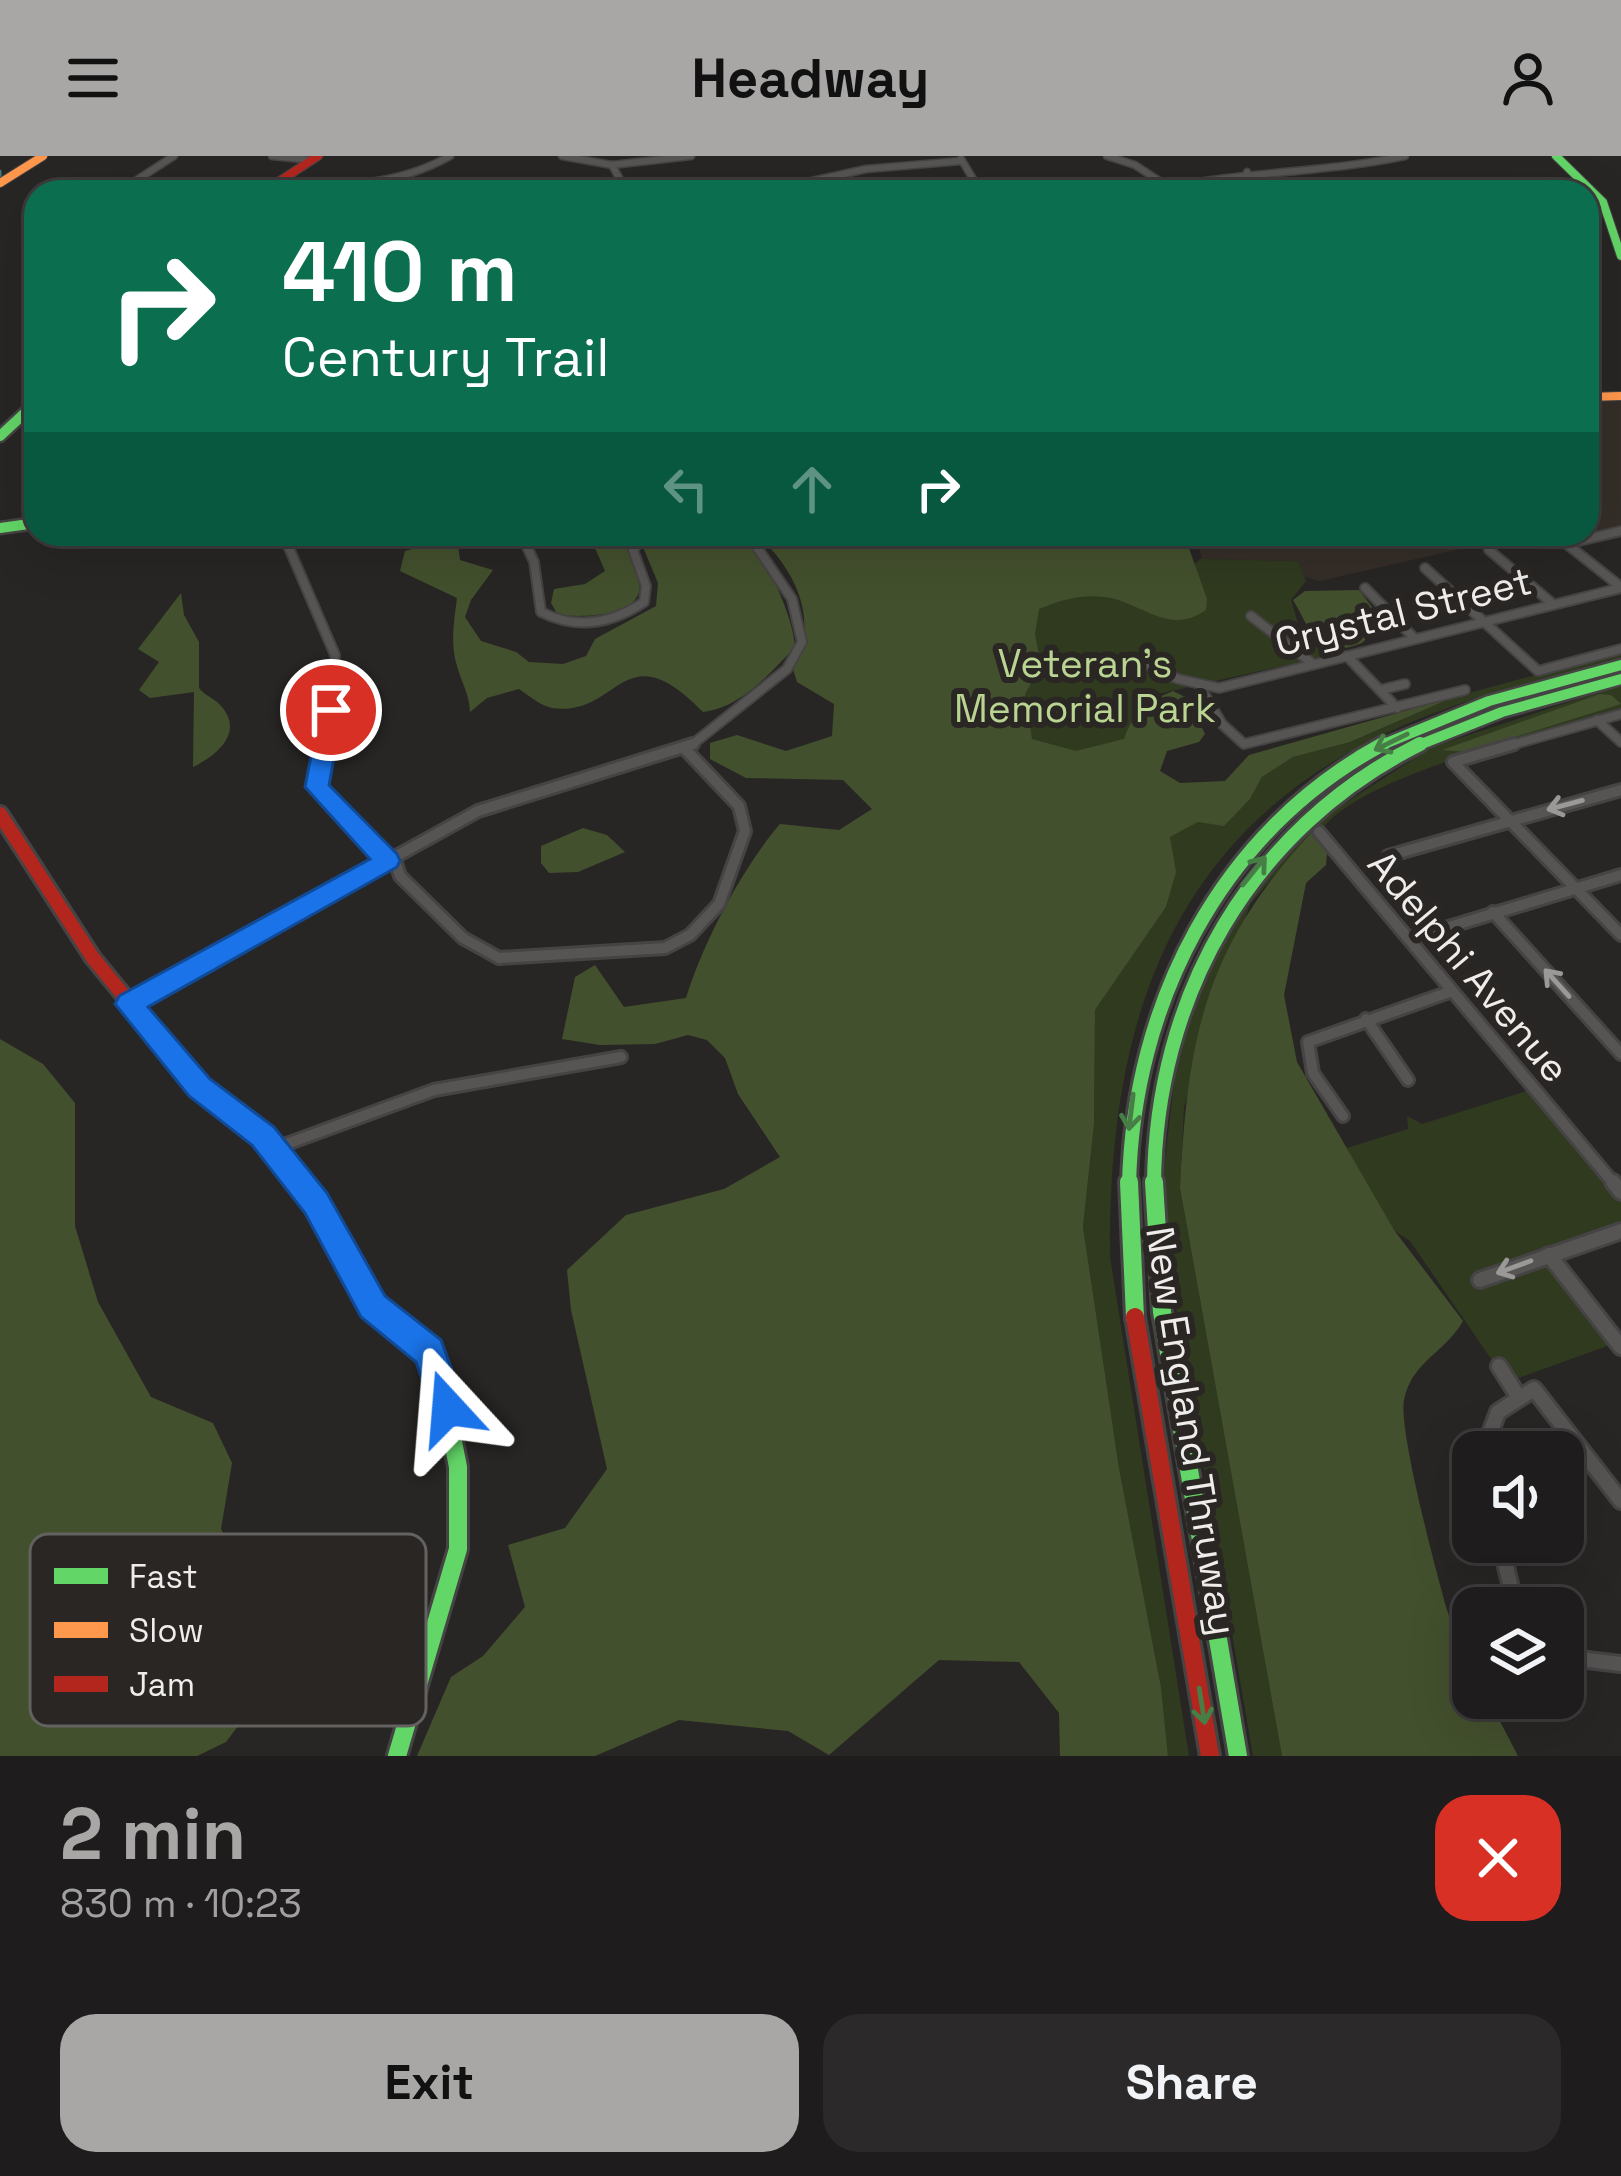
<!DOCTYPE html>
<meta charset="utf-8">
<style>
:root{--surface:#1e1c1c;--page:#2b2929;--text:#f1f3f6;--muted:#a1a1a3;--line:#3c3a3b;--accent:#a9a7a6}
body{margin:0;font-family:"Space Grotesk",sans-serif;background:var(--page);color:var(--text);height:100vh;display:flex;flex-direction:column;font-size:45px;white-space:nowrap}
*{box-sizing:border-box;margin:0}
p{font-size:39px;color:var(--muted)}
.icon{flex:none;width:66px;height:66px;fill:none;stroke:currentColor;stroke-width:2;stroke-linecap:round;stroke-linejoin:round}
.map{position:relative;height:1600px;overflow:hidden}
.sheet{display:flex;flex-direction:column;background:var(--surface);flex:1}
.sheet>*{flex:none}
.top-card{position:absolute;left:24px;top:24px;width:1575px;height:366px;border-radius:36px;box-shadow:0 12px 48px #0002,0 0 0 3px var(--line);background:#0b6e4f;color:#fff;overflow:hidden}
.buttons{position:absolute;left:1452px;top:1275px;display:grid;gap:24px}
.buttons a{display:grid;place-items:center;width:132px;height:132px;border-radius:24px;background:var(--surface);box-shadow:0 12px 48px #0002,0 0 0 3px var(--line);font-size:60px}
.pin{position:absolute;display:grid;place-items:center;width:102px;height:102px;color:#fff;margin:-51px;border:6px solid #fff;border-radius:50%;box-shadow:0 3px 12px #0007}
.me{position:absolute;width:132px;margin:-66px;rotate:341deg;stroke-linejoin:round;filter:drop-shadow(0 0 9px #0008)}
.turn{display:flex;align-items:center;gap:42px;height:252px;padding:0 60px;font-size:54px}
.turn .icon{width:156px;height:156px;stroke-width:2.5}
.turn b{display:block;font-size:84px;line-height:102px}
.lanes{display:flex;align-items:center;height:114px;padding:0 60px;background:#0003;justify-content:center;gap:60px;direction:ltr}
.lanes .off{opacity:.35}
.round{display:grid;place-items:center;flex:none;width:126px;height:126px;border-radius:36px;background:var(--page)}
.overview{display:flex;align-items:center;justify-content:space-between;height:204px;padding:0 60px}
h1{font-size:72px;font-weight:800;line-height:90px;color:var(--accent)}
.action{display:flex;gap:24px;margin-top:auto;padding:24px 60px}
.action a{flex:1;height:138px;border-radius:36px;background:var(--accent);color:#111;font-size:48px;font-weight:800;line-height:138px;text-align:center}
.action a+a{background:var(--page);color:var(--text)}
header{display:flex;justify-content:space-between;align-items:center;height:156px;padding:0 60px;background:var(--accent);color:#111;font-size:54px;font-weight:800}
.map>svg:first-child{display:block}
.built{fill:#352e28}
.green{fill:#303a1f}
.forest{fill:#43502d}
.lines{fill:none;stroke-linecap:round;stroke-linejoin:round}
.stream{stroke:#437b7c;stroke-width:3}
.street-far3-casing{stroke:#454343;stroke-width:9}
.street-far2-casing{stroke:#454343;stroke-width:12}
.street-far1-casing{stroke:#454343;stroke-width:16}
.street-casing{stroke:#454343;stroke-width:20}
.fast-far3-casing{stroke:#454343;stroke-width:10}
.fast-far2-casing{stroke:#454343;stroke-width:15}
.fast-far1-casing{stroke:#454343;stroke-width:20}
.fast-casing{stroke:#454343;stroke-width:24}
.slow-casing{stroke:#454343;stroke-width:10}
.jam-far2-casing{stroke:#454343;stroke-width:10}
.jam-far1-casing{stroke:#454343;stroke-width:20}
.jam-casing{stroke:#454343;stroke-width:24}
.street-far3{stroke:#565554;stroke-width:6}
.street-far2{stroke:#565554;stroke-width:8}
.street-far1{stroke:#565554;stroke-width:10}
.street{stroke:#565554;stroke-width:14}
.fast-far3{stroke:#63d668;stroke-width:8}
.fast-far2{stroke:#63d668;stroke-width:10}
.fast-far1{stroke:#63d668;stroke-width:14}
.fast{stroke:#63d668;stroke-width:18}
.slow{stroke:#ff974d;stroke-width:8}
.jam-far2{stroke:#b3261e;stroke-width:8}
.jam-far1{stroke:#b3261e;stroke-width:14}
.jam{stroke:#b3261e;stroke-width:18}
.oneway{stroke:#467e46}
.oneway2{stroke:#9b9998}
.route{fill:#1a73e8;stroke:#114b97;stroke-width:3}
.labels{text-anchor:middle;stroke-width:12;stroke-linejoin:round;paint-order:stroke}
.street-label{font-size:39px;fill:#efedec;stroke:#292624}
.park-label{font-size:39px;fill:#bad491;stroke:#292624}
.key{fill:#292624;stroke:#646260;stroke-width:3}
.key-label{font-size:33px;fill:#efedec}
</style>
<header><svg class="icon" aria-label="menu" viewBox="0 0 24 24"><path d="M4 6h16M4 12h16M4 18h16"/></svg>Headway<svg class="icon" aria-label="person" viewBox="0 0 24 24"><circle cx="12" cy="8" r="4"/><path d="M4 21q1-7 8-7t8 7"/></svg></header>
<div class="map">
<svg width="1621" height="1600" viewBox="0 0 1621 1600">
<rect width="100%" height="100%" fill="#282625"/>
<g class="built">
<path d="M 1587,242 L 1621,242 L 1621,372 L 1566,384 L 1558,378 L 1587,378 Z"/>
<path d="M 1195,378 L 1525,378 L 1320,425 L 1305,421 L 1296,405 L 1202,403 Z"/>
</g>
<g class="green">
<path d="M 1200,403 L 1298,405 L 1306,425 L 1291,444 L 1301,478 L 1327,500 L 1158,538 L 1180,585 L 1059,607 L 1005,583 L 1020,496 L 1042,440 L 1192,411 Z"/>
<path d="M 1621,496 L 1621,501 C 1548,522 1472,540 1402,570 C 1171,671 1108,864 1110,1101 L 1189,1600 L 1168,1600 L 1161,1531 L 1119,1312 L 1083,1071 L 1094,968 L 1095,854 L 1166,751 L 1175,716 L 1170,681 L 1198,666 L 1224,669 L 1250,643 L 1262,621 L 1293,601 L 1350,586 L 1454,541 Z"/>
<path d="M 1621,529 L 1621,554 C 1563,570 1338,625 1319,680 L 1312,677 L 1250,748 L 1184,951 L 1180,1032 L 1282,1600 L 1253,1600 L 1173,1134 L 1163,1019 L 1177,903 L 1199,825 L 1239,753 L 1322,662 L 1432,591 Z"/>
<path d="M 1527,935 L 1621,1047 L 1621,1069 L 1541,1098 L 1610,1189 L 1507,1226 L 1410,1085 L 1375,1062 L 1331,997 L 1408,973 L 1407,960 L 1422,968 Z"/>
</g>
<g class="forest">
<path d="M 589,378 L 631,378 L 625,389 C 630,401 643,424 639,436 C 632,462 579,461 558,459 L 551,447 L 554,433 L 585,428 L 605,415 Z"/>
<path d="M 656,378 C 681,378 709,374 733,378 C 762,383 794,463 795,491 C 769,518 742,551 703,556 C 622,473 620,562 552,552 C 541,550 528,539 519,533 L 487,542 L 470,556 C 469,537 462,528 457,510 C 450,488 454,465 457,442 L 400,415 L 405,395 L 457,381 L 460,404 L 493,414 L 471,444 L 465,461 L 481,485 L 516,496 L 529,506 L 563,508 L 586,500 L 595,483 L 656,450 L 658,427 L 643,391 Z"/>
<path d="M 756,378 L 822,378 L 846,388 L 895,378 L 1184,378 L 1207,443 L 1206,454 C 1172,478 1147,452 1115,443 C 1088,436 1062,443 1039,453 L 1035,478 L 1041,510 L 1025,538 L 1032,583 L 1076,595 L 1124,583 C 1135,554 1144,547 1173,535 L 1189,543 L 1205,578 L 1199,586 L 1167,595 L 1160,615 L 1180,627 L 1225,625 L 1249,599 L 1454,541 L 1350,586 L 1293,601 L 1262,621 L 1250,643 L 1224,670 L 1198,666 L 1170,681 L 1176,716 L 1166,751 L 1095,854 L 1094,968 L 1083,1071 L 1119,1312 L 1161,1531 L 1168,1600 L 1060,1600 L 1059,1557 L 1019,1506 L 939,1504 L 829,1599 L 788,1575 L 679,1564 L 595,1600 L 417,1600 L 451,1521 L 483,1500 L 525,1451 L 508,1389 L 565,1372 L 607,1313 L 571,1154 L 567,1114 L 626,1059 L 724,1033 L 780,1001 L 738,938 L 725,902 L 707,884 L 688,879 L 655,888 L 600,889 L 562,883 L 575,821 L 595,809 L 624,851 L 686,842 C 703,787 742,712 780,668 L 839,674 L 872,653 L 843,624 L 746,622 L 710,603 L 710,587 L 737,579 L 786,595 L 832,580 L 834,548 L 797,526 L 793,513 C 820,464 796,414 756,378 Z"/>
<path d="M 1359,434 L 1375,455 L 1360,471 L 1367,482 L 1362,487 C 1314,505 1313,476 1293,444 L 1305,435 Z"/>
<path d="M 181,437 L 184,459 L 199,486 L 199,532 C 206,541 215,542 222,551 C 244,577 216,600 193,611 L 194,536 L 150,542 L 139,534 L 159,506 L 138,493 Z"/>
<path d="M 1600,538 L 1611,539 L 1621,548 L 1467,596 L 1442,594 Z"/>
<path d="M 583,672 L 607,679 L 625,696 L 578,716 L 549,717 L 541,707 L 541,690 Z"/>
<path d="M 1312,676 L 1319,680 L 1327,697 L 1326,709 L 1306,727 L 1284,839 L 1297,906 L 1394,1074 L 1463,1165 C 1444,1198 1412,1205 1404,1244 C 1398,1273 1437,1419 1447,1454 C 1457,1489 1473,1503 1473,1542 L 1488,1542 L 1518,1600 L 1282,1600 L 1180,1032 C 1188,879 1205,791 1312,676 Z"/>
<path d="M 0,883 L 43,908 L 75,947 L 75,1070 L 98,1146 L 151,1241 L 213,1267 L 232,1307 L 221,1373 L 263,1454 L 260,1541 L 226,1586 L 197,1600 L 0,1600 Z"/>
</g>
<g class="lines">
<path class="stream" d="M 0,15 L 0,25"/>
<defs>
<g id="street-far3">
<path d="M 272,0 L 312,4"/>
<path d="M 562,0 L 612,9 L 691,0"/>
<path d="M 1107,0 L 1135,9 L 1167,30"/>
<path d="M 961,3 L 981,36"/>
<path d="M 612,9 L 623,29 L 636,36"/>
<path d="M 276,27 C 337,31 395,31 450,0"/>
<path d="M 118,36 L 174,0"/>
<path d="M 762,36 L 866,13 L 962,5"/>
<path d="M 1147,36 C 1234,15 1319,18 1405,0"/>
<path d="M 1244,36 L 1247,16"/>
</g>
<g id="street-far2">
<path d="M 283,378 L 335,499 L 334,532 L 320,591"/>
<path d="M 521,378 L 534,406 L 541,456 C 577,474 611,468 644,446 L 646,430 L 633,394 L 645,378"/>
<path d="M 1554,378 L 1621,431"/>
<path d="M 1566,388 L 1621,375"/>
<path d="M 1489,394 L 1553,448"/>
<path d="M 1425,412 L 1538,515 L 1621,493"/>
<path d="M 1365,432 L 1415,483"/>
<path d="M 1251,460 L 1313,508"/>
<path d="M 1347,500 L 1397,552"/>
<path d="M 1134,503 L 1178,523 L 1219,532 L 1621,432"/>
<path d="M 1199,529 L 1222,568 L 1244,588 L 1465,534"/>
<path d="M 1380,534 L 1405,528"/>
<path d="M 1597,564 L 1621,586"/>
<path d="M 689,591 L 787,513 L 802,486 L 792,443 L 748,378"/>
<path d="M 1504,591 L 1621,558"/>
</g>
<g id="street-far1">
<path d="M 321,588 L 317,631 L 391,708"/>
<path d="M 1514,588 L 1453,606 L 1621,779"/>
<path d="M 1319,676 L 1615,1029"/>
<path d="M 1388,700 L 1621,634"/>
<path d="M 394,701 L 400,720 L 463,782 L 499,802 L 665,792 L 690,779 L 719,748 L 745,675 L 739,650 L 686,594"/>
<path d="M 1493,756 L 1621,898"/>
<path d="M 1409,783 L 1621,719"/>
<path d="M 129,848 L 478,655 L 693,588"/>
<path d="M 1366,863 L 1408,924"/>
<path d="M 1343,960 L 1313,917 L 1308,886 L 1452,835"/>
<path d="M 273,993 L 434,934 L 621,901"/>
</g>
<g id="street">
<path d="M 1613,1026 L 1621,1036"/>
<path d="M 1549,1099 L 1621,1191"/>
<path d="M 1480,1124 L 1621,1075"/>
<path d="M 1499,1210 L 1518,1240"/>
<path d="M 1483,1296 L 1498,1256 L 1534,1233 L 1621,1345"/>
<path d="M 1500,1386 L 1516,1452"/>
<path d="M 1563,1501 L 1621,1508"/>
</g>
<g id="fast-far3">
<path d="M 1556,0 L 1603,46 L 1621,100"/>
<path d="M 25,257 L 36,247"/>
</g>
<g id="fast-far2">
<path d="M 0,280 L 28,254"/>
<path d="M 0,372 L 36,367"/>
<path d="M 1377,591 L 1489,545 L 1621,509"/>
<path d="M 1414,591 L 1502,556 L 1621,523"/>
</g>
<g id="fast-far1">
<path d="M 175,902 L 199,931 L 263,980 L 302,1029"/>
<path d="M 1129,1029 C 1133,848 1220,676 1383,588"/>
<path d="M 1154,1029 C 1155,841 1250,673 1420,588"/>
</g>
<g id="fast">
<path d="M 299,1026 L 316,1047 L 373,1151 L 415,1181 L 439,1215 L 458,1311 L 458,1393 L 397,1600"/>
<path d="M 1129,1026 L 1135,1161"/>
<path d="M 1154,1026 L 1162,1156 L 1238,1600"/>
</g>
<g id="slow">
<path d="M 0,27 L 43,0"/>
<path d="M 1587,241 L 1621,240"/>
</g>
<path id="jam-far2" d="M 263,36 L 318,0"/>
<path id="jam-far1" d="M 0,658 L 93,802 L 175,902"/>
<path id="jam" d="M 1135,1161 L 1210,1600"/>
</defs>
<use href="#street-far3" class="street-far3-casing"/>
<use href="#street-far2" class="street-far2-casing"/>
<use href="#street-far1" class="street-far1-casing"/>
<use href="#street" class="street-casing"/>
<use href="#fast-far3" class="fast-far3-casing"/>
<use href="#fast-far2" class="fast-far2-casing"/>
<use href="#fast-far1" class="fast-far1-casing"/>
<use href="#fast" class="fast-casing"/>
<use href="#slow" class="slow-casing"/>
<use href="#jam-far2" class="jam-far2-casing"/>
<use href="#jam-far1" class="jam-far1-casing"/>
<use href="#jam" class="jam-casing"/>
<use href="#street-far3" class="street-far3"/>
<use href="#street-far2" class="street-far2"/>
<use href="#street-far1" class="street-far1"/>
<use href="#street" class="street"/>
<use href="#fast-far3" class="fast-far3"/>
<use href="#fast-far2" class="fast-far2"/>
<use href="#fast-far1" class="fast-far1"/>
<use href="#fast" class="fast"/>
<use href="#slow" class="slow"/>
<use href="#jam-far2" class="jam-far2"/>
<use href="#jam-far1" class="jam-far1"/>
<use href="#jam" class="jam"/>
</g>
<defs><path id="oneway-shaft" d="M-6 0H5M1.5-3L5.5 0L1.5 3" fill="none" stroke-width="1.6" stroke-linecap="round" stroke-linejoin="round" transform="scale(3)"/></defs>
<g class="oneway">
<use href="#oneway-shaft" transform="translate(1391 586) rotate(154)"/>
<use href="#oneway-shaft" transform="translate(1254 715) rotate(-51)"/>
<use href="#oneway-shaft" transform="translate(1131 956) rotate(97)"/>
<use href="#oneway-shaft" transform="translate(1202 1550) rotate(81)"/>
</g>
<g class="oneway2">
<use href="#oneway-shaft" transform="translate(1565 649) rotate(165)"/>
<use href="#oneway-shaft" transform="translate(1557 827) rotate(-132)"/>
<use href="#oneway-shaft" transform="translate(1514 1111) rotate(160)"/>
</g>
<path class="route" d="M 331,546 L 343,554 L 329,629 L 397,698 L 400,705 L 397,711 L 148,851 L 210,923 L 274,971 L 327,1037 L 385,1140 L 441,1184 L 466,1252 L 461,1264 L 448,1269 L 436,1264 L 416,1206 L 361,1161 L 305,1057 L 252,989 L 189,940 L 115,848 L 119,840 L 370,703 L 305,631 L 320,554 Z"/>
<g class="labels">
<g class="street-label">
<text transform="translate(1403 455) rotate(-14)" y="14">Crystal Street</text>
<text transform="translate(1469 810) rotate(50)" y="14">Adelphi Avenue</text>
<text transform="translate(1192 1275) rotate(81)" y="14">New England Thruway</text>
</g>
<g class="park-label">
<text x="1085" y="521">Veteran's<tspan x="1085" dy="45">Memorial Park</tspan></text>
</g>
</g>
<rect x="30" y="1378" width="396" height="192" rx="18" class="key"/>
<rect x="54" y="1412" width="54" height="16" fill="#63d668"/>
<rect x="54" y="1466" width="54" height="16" fill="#ff974d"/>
<rect x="54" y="1520" width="54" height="16" fill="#b3261e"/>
<g class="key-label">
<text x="129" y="1432">Fast</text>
<text x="129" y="1486">Slow</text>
<text x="129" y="1540">Jam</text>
</g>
</svg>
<div class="buttons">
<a><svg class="icon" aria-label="sound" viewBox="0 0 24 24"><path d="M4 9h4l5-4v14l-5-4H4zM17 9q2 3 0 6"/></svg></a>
<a><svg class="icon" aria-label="layers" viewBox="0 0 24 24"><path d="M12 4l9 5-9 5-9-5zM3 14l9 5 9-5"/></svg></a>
</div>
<div class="pin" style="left:331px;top:554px;background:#d93025"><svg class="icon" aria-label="arrive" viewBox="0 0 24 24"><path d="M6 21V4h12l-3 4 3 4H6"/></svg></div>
<svg class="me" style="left:448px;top:1252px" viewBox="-20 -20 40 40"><path d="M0-17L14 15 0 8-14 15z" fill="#1a73e8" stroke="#fff" stroke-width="4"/></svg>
<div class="top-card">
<div class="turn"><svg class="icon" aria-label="right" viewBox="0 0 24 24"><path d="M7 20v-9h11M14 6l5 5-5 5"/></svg><div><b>410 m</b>Century Trail</div></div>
<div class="lanes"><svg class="icon off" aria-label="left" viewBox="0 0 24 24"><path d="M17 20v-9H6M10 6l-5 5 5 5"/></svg><svg class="icon off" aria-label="ahead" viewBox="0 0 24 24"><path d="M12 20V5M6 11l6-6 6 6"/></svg><svg class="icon" aria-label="right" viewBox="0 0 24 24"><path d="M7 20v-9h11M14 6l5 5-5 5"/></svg></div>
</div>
</div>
<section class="sheet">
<div class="overview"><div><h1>2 min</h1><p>830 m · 10:23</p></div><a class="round" style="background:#d93025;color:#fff"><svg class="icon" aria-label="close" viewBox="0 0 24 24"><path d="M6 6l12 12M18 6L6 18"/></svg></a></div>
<div class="action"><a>Exit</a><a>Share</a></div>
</section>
